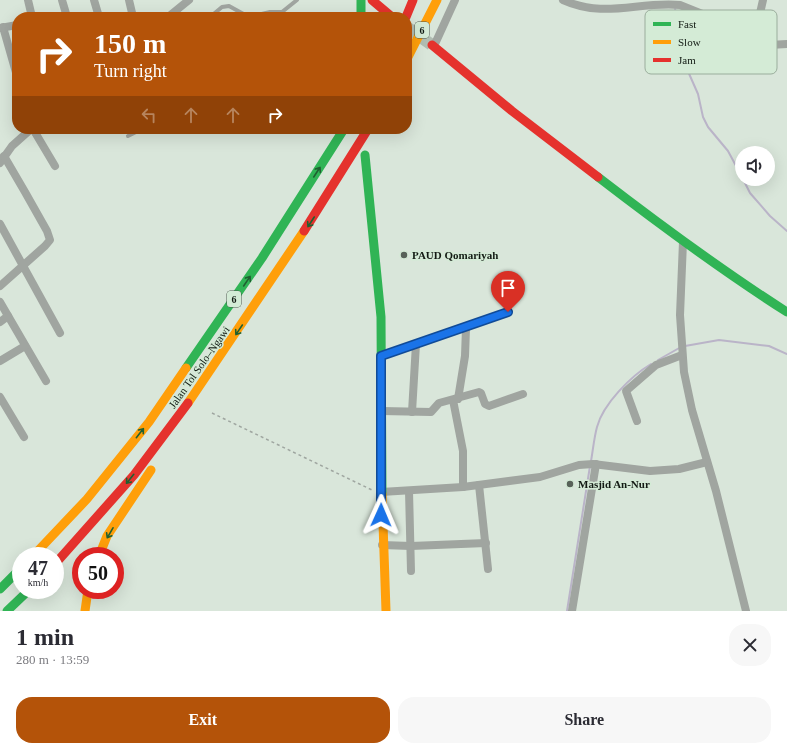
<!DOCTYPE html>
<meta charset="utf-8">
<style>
:root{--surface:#fff;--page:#f7f7f7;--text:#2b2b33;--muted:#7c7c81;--accent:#b45309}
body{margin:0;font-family:"Times New Roman",serif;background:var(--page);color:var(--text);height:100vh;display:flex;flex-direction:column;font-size:15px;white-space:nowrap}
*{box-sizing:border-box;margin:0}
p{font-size:13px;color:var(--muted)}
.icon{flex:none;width:22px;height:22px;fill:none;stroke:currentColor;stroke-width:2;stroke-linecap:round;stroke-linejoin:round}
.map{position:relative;height:611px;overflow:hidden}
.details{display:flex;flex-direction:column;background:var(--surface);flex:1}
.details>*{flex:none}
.hud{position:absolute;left:12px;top:12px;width:400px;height:122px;border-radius:16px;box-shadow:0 4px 16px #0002;background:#b45309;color:#fff;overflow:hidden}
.fabs{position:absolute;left:735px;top:146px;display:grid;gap:8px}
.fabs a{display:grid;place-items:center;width:40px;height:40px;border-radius:50%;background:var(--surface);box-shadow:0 4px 16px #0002;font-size:20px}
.speed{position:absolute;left:12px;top:547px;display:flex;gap:8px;font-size:20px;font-weight:700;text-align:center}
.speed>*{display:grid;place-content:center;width:52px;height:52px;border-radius:50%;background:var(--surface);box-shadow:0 4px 16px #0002;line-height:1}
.speed small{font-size:10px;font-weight:400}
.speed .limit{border:6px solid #d22;background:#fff;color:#111}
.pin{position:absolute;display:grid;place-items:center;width:34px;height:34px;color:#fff;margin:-41px -17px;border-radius:50% 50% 50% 0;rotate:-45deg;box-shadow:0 0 4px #0007}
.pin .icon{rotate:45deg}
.me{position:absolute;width:44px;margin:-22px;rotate:1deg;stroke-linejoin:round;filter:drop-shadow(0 0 3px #0008)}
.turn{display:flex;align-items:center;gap:14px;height:84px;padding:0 16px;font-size:18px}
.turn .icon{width:52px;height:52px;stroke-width:2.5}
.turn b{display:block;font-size:28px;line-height:34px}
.lanes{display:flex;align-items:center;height:38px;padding:0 16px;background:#0003;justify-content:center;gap:20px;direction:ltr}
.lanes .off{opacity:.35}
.round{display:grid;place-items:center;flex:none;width:42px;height:42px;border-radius:16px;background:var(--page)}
.overview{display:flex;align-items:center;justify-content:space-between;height:68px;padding:0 16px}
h1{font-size:24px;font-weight:800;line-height:30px}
.action{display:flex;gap:8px;margin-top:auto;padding:8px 16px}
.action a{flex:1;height:46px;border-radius:16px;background:var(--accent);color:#fff;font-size:16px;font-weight:800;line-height:46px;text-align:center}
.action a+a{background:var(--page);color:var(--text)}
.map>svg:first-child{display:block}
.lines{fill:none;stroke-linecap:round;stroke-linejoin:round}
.stream{stroke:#bab4c8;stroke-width:2}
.secondary-tunnel{stroke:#b1bdb2;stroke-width:12;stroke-dasharray:12 6;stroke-linecap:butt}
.path{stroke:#9fa6a0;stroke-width:1.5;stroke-dasharray:3 3;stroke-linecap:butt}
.lane{stroke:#a0a5a0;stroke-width:4}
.street{stroke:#a0a5a0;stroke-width:8}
.fast{stroke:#30b455;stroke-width:9}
.slow{stroke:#ff9f0a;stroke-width:9}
.jam{stroke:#e5322d;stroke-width:9}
.oneway{stroke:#206031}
.route-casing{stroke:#114b97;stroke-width:10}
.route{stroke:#1a73e8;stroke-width:7}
.poi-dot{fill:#586259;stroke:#d4ebd6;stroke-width:1.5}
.labels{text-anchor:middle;stroke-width:3;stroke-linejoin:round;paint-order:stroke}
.shield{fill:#d4ebd6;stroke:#4d594e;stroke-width:1}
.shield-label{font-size:10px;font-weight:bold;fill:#131b14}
.poi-label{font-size:11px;font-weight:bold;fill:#131b14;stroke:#d4ebd6;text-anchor:start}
.street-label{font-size:11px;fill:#131b14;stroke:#d4ebd6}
.key{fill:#d4ebd6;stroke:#9aad9c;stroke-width:1}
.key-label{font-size:11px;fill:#131b14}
</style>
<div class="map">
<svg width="787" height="611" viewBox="0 0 787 611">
<rect width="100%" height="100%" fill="#d9e6da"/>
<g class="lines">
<g class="stream">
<path d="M 675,7 L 677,38 L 683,60 L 698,94 L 703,117 L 708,127 L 728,151 L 742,177"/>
<path d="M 743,179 L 750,193 L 770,216 L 787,231"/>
<path d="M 685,346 L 719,340 L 769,346 L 787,354"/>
<path d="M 658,360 L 681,347"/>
<path d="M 591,461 C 593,450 594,438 597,427 C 603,404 631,376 651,364"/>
<path d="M 567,611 L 590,466"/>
</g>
<path class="secondary-tunnel" d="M 407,27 L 432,45"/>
<path class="path" d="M 212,413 L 372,490"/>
<g class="lane">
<path d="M 210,17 L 222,7 L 229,6 L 249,17 L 270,12 L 282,12 L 297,0"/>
<path d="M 128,136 L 142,129"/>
</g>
<g class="street">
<path d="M 28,0 L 32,17"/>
<path d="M 62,0 L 67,17"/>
<path d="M 94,0 L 99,17"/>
<path d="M 129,0 L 133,17"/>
<path d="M 563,0 C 605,19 638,1 680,5 L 742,30 L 769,45 L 787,44"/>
<path d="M 168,17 L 189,0"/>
<path d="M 3,27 L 17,76"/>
<path d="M 0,28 L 17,25"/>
<path d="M 762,42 L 758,22 L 763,0"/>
<path d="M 434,46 L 455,0"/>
<path d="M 33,129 L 55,166"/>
<path d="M 0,163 L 12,146 L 31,129"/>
<path d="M 0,224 L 60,333"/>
<path d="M 683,242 L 680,315 L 684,372 L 692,410 L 716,491 L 746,611"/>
<path d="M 0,286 L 45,246 L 50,240 L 47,231 L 25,192 L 4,156"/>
<path d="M 0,302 L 46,381"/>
<path d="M 0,322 L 8,316"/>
<path d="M 381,356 L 508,312"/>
<path d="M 0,361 L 25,346"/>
<path d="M 0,397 L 24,437"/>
<path d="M 458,399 L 465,356 L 466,328"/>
<path d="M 453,400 L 463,451 L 463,487"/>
<path d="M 382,411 L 431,412 L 439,403 L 479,392 L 481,393 L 485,404 L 489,406 L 523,394"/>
<path d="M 412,412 L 416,344"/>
<path d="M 637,421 L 626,391 L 656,365 L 682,355"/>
<path d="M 479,485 L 488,569"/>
<path d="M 409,491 L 411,571"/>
<path d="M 381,492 L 463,487 L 540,477 L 579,465 L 593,464 L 650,471 L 679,469 L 707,462"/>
<path d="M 382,545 L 411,546 L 486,543"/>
<path d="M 572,611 L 596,464"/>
</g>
<g class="fast">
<path d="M 361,0 L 361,17"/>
<path d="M 365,155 L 381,317 L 382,494"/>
<path d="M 598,177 C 659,224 721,270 787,312"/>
<path d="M 186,368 L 262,258 L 344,129"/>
<path d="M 0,589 L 21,568"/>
<path d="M 7,611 L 29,590"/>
</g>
<g class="slow">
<path d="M 407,59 L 437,0"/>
<path d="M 188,403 L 304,231"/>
<path d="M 382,494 L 386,611"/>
<path d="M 33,556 L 87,499 L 149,422 L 186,368"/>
<path d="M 99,556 L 107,536 L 151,470"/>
<path d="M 85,611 L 88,590"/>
</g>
<g class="jam">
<path d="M 372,0 L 392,17"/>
<path d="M 406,17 L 413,0"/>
<path d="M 432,45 L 512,111 L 598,177"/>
<path d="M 304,231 L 368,129"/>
<path d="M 55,564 L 134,475 L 188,403"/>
</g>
</g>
<defs><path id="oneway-shaft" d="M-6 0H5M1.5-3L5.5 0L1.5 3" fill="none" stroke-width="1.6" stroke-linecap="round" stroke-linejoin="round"/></defs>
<g class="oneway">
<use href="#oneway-shaft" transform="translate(317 172) rotate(-57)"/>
<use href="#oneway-shaft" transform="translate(311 222) rotate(123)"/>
<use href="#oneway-shaft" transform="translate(247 281) rotate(-56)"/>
<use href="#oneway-shaft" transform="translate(239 330) rotate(124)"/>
<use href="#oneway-shaft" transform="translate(140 433) rotate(-52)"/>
<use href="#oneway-shaft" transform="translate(130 479) rotate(129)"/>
<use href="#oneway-shaft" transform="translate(110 533) rotate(120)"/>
</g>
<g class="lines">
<defs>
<path id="route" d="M 381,515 L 381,356 L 508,312"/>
</defs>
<use href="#route" class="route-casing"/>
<use href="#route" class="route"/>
</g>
<g class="poi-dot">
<circle cx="404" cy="255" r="4"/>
<circle cx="570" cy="484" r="4"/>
</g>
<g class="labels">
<g class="shield">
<rect x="415" y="22" width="14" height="16" rx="3"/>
<rect x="227" y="291" width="14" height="16" rx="3"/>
</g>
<g class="shield-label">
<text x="422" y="34">6</text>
<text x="234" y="303">6</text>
</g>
<g class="poi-label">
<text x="412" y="259">PAUD Qomariyah</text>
<text x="578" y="488">Masjid An-Nur</text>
</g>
<g class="street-label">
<text transform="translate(199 367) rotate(-55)" y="4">Jalan Tol Solo–Ngawi</text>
</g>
</g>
<rect x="645" y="10" width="132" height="64" rx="6" class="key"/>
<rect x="653" y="22" width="18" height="4" fill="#30b455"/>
<rect x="653" y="40" width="18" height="4" fill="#ff9f0a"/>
<rect x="653" y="58" width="18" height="4" fill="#e5322d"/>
<g class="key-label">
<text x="678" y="28">Fast</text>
<text x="678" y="46">Slow</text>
<text x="678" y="64">Jam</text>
</g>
</svg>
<div class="fabs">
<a><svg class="icon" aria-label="sound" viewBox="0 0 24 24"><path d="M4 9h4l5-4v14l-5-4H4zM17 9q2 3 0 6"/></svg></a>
</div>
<div class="speed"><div>47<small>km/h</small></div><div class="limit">50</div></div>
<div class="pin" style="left:508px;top:312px;background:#d93025"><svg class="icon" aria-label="arrive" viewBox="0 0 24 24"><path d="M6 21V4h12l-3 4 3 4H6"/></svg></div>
<svg class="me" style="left:381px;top:515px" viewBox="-20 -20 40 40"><path d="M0-17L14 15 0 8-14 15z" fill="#1a73e8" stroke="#fff" stroke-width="4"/></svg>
<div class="hud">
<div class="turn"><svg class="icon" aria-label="right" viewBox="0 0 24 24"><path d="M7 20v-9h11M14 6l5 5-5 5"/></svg><div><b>150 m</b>Turn right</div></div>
<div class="lanes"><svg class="icon off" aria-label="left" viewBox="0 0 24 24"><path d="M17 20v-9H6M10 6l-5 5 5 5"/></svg><svg class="icon off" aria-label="ahead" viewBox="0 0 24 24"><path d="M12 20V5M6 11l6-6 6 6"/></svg><svg class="icon off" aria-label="ahead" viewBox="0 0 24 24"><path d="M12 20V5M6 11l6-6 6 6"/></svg><svg class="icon" aria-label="right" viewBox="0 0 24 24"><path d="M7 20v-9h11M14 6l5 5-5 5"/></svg></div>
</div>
</div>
<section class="details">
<div class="overview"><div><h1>1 min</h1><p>280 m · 13:59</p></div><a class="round"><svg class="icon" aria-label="close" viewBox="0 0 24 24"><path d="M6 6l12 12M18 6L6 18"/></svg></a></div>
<div class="action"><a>Exit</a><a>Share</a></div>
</section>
